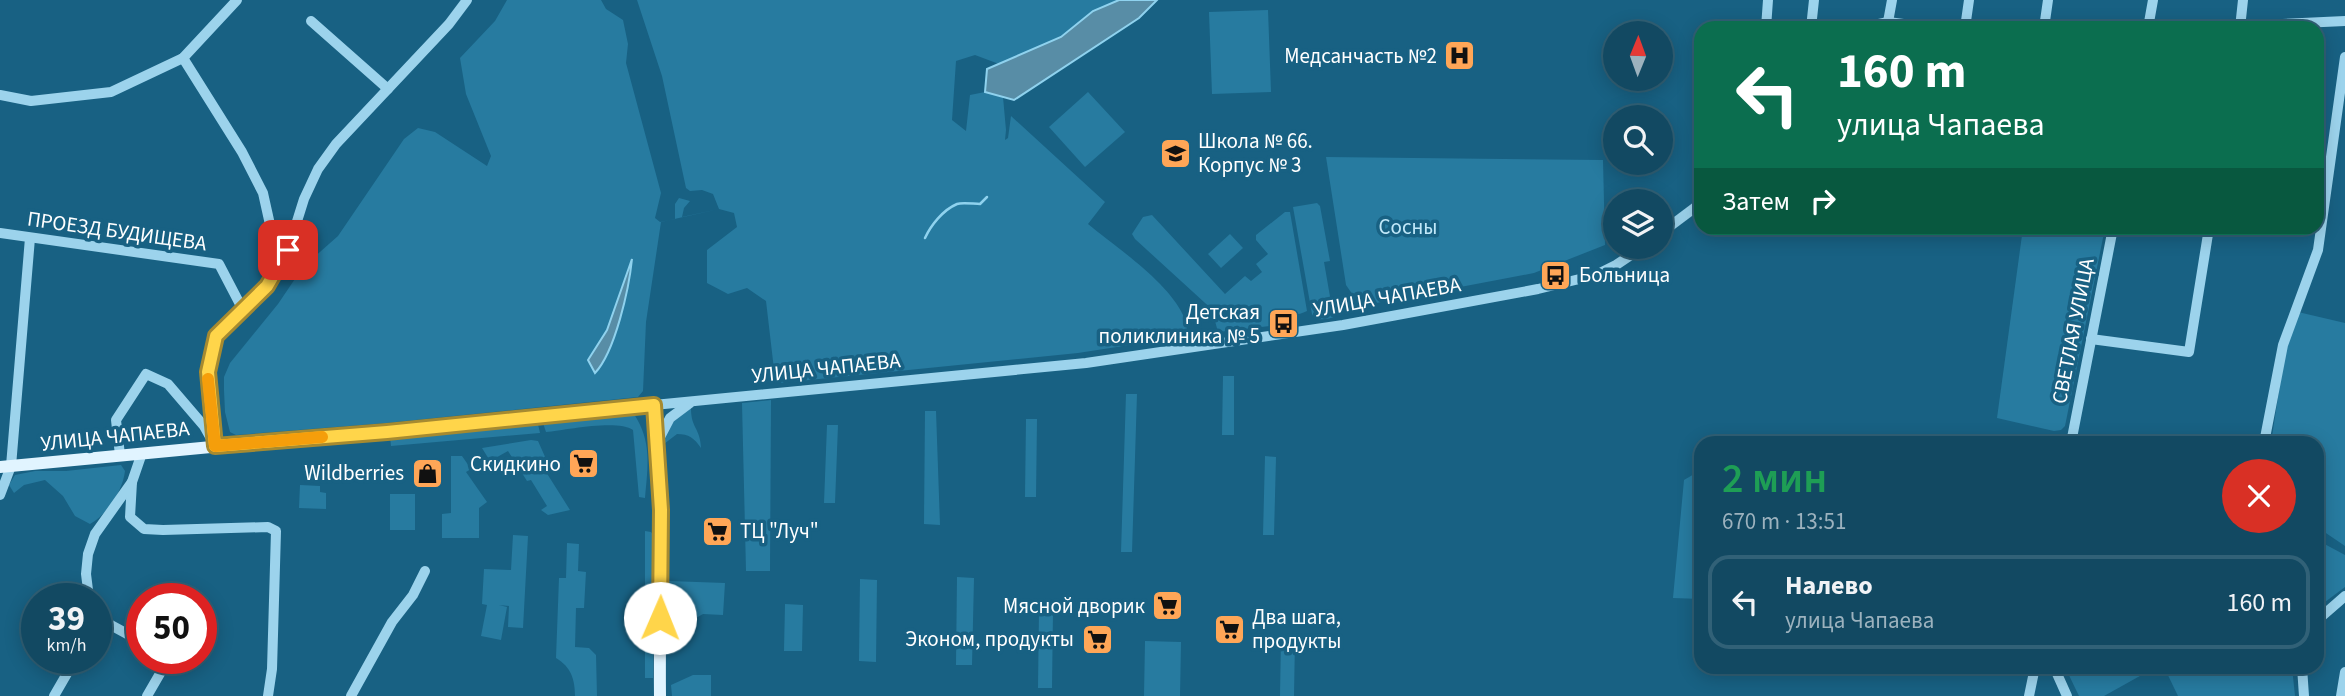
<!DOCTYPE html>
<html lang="ru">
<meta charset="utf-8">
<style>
:root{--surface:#124962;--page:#1b5068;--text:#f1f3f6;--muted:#9cb2be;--line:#316177}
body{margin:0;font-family:"Source Sans 3",sans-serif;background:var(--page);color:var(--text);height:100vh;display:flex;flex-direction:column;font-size:26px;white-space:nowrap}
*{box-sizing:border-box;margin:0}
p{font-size:23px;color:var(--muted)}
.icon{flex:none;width:38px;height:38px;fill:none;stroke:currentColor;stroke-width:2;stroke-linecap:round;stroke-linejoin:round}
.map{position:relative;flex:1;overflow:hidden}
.drawer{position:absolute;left:1694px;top:436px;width:630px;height:238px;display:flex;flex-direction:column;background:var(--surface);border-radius:21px;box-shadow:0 4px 18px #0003,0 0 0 2px var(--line)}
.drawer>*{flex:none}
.top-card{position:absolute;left:1694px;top:21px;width:630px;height:214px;border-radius:21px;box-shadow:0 4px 18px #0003,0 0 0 2px var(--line);background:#0b6e4f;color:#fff;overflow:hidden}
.needle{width:46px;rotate:1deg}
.controls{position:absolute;left:1603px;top:21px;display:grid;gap:14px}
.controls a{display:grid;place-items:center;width:70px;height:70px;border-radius:50%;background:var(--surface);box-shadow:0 4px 18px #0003,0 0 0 2px var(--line);font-size:35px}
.speed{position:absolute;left:21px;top:583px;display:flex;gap:14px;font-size:35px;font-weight:700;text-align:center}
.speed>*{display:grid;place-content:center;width:91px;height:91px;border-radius:50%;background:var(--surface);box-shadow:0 4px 18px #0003,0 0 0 2px var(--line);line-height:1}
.speed small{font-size:18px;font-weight:400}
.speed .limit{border:10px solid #d22;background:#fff;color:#111}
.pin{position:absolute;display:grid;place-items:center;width:60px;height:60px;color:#fff;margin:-30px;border-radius:14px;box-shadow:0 4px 10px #0006}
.me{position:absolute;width:77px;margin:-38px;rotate:1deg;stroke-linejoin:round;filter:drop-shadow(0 0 5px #0008)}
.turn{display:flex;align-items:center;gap:24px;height:147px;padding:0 28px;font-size:32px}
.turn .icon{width:91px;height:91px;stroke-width:2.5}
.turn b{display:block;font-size:49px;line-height:60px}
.then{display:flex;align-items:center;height:66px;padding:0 28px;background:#0003;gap:14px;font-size:26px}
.round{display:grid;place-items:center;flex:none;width:74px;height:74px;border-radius:37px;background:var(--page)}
.head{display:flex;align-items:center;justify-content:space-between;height:119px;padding:0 28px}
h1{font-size:42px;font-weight:600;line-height:52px;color:#1e9e55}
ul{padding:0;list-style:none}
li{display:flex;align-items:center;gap:21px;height:94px;margin:0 14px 10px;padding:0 14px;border:4px solid var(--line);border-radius:21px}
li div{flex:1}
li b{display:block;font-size:26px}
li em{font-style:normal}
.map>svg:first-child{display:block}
.green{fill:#277ba0}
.water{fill:#588da6;stroke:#8fd2ee;stroke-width:2}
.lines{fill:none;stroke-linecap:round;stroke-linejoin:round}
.stream{stroke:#8fd2ee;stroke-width:2.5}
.minor{stroke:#9cd3ec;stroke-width:10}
.major{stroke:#e1f4ff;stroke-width:12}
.route-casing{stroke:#a68a30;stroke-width:18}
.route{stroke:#ffd54a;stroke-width:12}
.slow{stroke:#f59e0b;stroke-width:12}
.labels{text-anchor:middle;stroke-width:7;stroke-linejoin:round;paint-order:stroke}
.poi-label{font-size:21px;fill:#fff;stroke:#186183;text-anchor:end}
.park-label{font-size:21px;fill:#c1e8f9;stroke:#186183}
.street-label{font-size:21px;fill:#fff;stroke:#186183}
</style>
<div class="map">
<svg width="2345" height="696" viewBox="0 0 2345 696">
<rect width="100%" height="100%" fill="#186183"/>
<g class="green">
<path d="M 507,0 L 601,0 L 606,9 L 623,20 L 628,44 L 626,63 L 661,193 L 655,218 L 660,222 L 675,219 L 675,204 L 679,198 L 690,201 L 684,208 L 682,217 L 719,209 L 713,194 L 702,190 L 690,191 L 686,188 L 662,76 L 637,0 L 1119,0 L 1093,11 L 1061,37 L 999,64 L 975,55 L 956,61 L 952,120 L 966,131 L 970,95 L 985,92 L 1003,97 L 1006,130 L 1005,140 L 1008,138 L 1011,116 L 1105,202 L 1088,224 C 1116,247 1168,282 1183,315 C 1186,321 1187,329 1188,336 L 1078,353 L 779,383 L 775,378 L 766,301 L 747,288 L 728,294 L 707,283 L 707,250 L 737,227 L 734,213 L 719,209 L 661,222 L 646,322 L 643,391 L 638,397 L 386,423 L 236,435 L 230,432 L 225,412 L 224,390 L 224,377 L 230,363 L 278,304 L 303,267 L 338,236 L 404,139 L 418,128 L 435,132 L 487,166 L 491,156 L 466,94 L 460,58 L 495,21 Z"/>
<path d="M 1268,10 L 1271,92 L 1212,94 L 1209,12 Z"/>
<path d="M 1088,92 L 1125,132 L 1085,167 L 1049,127 Z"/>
<path d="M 1326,157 L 1603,160 L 1605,245 L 1534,273 L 1371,304 L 1355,298 L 1346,285 Z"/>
<path d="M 1317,203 L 1320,206 L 1330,261 L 1324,262 L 1332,308 L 1337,308 L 1338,314 C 1333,319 1322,320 1315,319 L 1312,314 L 1293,207 Z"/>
<path d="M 1285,212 L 1290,212 L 1307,311 C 1298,316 1288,314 1279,318 L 1278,323 L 1270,326 L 1218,332 L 1215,321 L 1216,313 L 1135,239 L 1132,234 L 1143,217 L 1152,215 L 1225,294 L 1245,276 L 1251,281 L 1262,272 L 1256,264 L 1268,254 L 1256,240 L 1256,235 Z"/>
<path d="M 2023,228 L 2105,228 L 2065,426 L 2061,430 L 2054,431 L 1997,418 Z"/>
<path d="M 1230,234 L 1243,248 L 1221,268 L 1208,254 Z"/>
<path d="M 2298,312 L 2345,323 L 2345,546 L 2317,527 L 2317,443 L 2271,443 L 2285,352 Z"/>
<path d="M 1223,376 L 1234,376 L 1234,435 L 1222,435 Z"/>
<path d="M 1126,394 L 1137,394 L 1132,552 L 1121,552 Z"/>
<path d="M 771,400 L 770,571 L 746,571 L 742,403 Z"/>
<path d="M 691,408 C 691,429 700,427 701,448 C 694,438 689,434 677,434 L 664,444 C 667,424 674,418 691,408 Z"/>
<path d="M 925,411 L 936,411 L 940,525 L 924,524 Z"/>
<path d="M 617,412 L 634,414 C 652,442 648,465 645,498 L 639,497 L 633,430 C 618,419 565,430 546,432 L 542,420 Z"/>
<path d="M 1026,419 L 1037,419 L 1036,497 L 1025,497 Z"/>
<path d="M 537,420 L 540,433 L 391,446 L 390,436 Z"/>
<path d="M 827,425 L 838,425 L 835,503 L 824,503 Z"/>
<path d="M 531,440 L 538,441 L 546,459 L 541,464 L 570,510 L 548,515 L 541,510 L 547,506 L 531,480 L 527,481 L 508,451 L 490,461 L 482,448 Z"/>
<path d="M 451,456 L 462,456 L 471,469 L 466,472 L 487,502 L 479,508 L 479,538 L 442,538 L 442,514 L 451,513 Z"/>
<path d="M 1265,456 L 1276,457 L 1274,535 L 1263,535 Z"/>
<path d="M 121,465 L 125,471 C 123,490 107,515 90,524 L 75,516 L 63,496 L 45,480 L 24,485 L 14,493 L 9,485 L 15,475 L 35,471 L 66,471 Z"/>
<path d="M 1701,470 L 1701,599 L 1673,598 L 1684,480 Z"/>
<path d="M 300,485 L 320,486 L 320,492 L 326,493 L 326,509 L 299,508 Z"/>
<rect x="390" y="494" width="25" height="36"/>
<path d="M 645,531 L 651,532 L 653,535 L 653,678 L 645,678 Z"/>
<path d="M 513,535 L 528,536 L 523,628 L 508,627 L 509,606 L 499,605 L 507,607 L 501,640 L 481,636 L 487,605 L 482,604 L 484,569 L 511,570 Z"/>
<path d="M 2317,540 L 2345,555 L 2345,587 L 2317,608 Z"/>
<path d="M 567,543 L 579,544 L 578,571 L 586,572 L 584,608 L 576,608 L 575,647 L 589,648 L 596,655 L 597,696 L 575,696 C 575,679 571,667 556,658 L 559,578 L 566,578 Z"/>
<path d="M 957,577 L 974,578 L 972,665 L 956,665 Z"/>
<path d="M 860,579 L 877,580 L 876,662 L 859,661 Z"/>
<path d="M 669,581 L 725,583 L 723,615 L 703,614 L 689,622 L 669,625 Z"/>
<path d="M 785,604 L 803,605 L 802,651 L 784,651 Z"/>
<path d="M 1039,610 L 1053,610 L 1052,688 L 1038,688 Z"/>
<path d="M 1281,638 L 1295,638 L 1294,696 L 1280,696 Z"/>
<path d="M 1145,641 L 1181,642 L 1180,696 L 1144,696 Z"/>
<path d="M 2065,667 L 2156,667 L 2104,696 L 2079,696 Z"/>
<path d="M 2164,667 L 2292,667 L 2295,696 L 2178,696 Z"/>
<path d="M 693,675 L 711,675 L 711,696 L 672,696 L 671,685 Z"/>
</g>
<g class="water">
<path d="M 1119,0 L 1157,0 L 1139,18 L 1014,100 L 985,92 L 987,69 L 1061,37 L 1093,11 Z"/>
<path d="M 632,259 C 629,289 615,352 595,373 L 588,360 L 607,330 Z"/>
</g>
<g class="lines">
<path class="stream" d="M 925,238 C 931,225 943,210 957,204 C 962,202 974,204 980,204 L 987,197"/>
<g class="minor">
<path d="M 311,21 L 388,89"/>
<path d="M 1888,22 L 1892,0"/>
<path d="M 2148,25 L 2188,28"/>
<path d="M 1766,28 L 1768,0"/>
<path d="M 1811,28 L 1814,0"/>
<path d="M 1861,28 L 1888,22 L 1934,28"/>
<path d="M 1965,28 L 1969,0"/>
<path d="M 2044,28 L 2048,0"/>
<path d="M 2148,28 L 2153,0"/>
<path d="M 2234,28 L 2240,26 L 2345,21"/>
<path d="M 2240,28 L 2243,0"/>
<path d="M 183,58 L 242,152 L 263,193 L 279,265"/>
<path d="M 0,95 L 31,101 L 111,92 L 183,58 L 237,0"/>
<path d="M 0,233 L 219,264 L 243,310"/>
<path d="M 1661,233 L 1701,203"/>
<path d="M 2091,339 L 2189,352 L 2209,228"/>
<path d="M 654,405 L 1086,363 L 1343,325 L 1538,289 L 1596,275 L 1616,265 L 1643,247"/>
<path d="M 658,441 L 670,418 L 690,403"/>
<path d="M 2071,443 L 2113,228"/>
<path d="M 2264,443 L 2283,345 L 2318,250 L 2345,57"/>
<path d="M 215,446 L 207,372 L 216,336 L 267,286 L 288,250 L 304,199 L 318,169 L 336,144 L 449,24 L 467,0"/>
<path d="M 120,455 L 116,420 L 146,374 L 168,384 L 204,426 L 213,442"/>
<path d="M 132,482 L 130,517 L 144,529 L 163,530 L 268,527 L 276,531 L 272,669 L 268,696"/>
<path d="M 0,495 L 11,466 L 30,238"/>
<path d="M 89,598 L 86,574 L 88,554 L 95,534 L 132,482 L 142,453"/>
<path d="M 96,617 L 142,642"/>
<path d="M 2317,624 L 2321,617 L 2345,596"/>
<path d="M 2054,667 L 2067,696"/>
<path d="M 2302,667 L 2304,696"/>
<path d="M 54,696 L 76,658"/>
<path d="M 147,696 L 169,658"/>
<path d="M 351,696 L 392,622 L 413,595 L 425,571"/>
<path d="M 2029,696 L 2035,667"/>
<path d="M 2341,696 L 2345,672"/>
</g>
<path class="major" d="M 0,467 L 654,405 C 664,502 659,599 660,696"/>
</g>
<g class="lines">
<defs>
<path id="route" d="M 288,250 L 267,286 L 216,336 L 208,372 L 215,446 L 387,432 L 654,405 L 661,510 L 660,618"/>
</defs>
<use href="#route" class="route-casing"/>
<use href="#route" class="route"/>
<path class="slow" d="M 208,379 L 215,446 L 322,437"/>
</g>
<defs>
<symbol id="hospital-square" viewBox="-11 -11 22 22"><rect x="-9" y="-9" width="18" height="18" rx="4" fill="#ffa657" stroke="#186183"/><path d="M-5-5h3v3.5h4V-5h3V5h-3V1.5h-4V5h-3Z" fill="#111"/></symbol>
<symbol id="school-square" viewBox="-11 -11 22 22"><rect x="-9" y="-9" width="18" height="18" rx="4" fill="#ffa657" stroke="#186183"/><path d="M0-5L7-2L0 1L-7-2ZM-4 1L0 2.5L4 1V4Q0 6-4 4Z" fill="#111"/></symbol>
<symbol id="bus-square" viewBox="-11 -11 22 22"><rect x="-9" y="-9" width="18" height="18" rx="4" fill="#ffa657" stroke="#186183"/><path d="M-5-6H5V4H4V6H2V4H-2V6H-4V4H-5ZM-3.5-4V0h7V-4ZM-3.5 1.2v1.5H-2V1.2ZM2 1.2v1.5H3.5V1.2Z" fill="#111"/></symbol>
<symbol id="supermarket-square" viewBox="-11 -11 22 22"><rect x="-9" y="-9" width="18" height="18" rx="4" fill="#ffa657" stroke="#186183"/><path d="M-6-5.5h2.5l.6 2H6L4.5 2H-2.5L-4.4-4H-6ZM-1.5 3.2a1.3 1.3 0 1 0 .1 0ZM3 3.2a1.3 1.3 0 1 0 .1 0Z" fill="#111"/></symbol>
<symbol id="shop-square" viewBox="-11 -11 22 22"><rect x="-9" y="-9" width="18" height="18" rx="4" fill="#ffa657" stroke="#186183"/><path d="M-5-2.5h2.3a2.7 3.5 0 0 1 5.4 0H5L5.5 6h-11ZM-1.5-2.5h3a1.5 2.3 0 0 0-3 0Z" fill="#111"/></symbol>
</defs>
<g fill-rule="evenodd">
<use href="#hospital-square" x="1442" y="38" width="35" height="35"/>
<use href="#school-square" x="1158" y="136" width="35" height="35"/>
<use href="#bus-square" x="1538" y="258" width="35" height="35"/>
<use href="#bus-square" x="1266" y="306" width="35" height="35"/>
<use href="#supermarket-square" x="566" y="446" width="35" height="35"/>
<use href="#shop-square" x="410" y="456" width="35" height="35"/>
<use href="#supermarket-square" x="700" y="514" width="35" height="35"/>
<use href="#supermarket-square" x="1150" y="588" width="35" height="35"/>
<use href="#supermarket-square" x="1212" y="612" width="35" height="35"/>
<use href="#supermarket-square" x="1080" y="622" width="35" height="35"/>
</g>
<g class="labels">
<g class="poi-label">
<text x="1437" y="63">Медсанчасть №2</text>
<text x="1198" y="148" text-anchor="start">Школа № 66.<tspan x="1198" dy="24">Корпус № 3</tspan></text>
<text x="1579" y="282" text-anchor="start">Больница</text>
<text x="1260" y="319">Детская<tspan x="1260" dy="24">поликлиника № 5</tspan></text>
<text x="561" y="471">Скидкино</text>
<text x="404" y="480">Wildberries</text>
<text x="740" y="538" text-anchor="start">ТЦ "Луч"</text>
<text x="1145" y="613">Мясной дворик</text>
<text x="1252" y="624" text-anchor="start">Два шага,<tspan x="1252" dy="24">продукты</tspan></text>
<text x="1074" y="646">Эконом, продукты</text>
</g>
<g class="park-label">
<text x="1408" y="234">Сосны</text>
</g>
<g class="street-label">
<text transform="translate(117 231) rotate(8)" y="7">ПРОЕЗД БУДИЩЕВА</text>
<text transform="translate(1387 297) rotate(-10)" y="7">УЛИЦА ЧАПАЕВА</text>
<text transform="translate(2073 331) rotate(-79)" y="7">СВЕТЛАЯ УЛИЦА</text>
<text transform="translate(826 368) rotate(-6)" y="7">УЛИЦА ЧАПАЕВА</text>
<text transform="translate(115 436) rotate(-6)" y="7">УЛИЦА ЧАПАЕВА</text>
</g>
</g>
</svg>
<div class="controls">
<a><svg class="needle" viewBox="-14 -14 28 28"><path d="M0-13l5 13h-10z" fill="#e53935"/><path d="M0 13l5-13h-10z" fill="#9cb2be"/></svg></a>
<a><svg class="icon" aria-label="search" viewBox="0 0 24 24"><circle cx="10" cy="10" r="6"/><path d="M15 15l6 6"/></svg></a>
<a><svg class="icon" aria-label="layers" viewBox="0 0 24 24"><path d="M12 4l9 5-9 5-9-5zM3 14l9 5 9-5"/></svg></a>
</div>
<div class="speed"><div>39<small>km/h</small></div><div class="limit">50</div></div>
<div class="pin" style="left:288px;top:250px;background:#d93025"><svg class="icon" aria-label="arrive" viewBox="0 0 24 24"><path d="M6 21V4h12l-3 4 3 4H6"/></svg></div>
<svg class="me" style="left:660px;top:618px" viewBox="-20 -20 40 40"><circle r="19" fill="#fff"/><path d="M0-13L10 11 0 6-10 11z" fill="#ffd54a"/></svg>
<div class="top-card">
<div class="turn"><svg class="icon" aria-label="left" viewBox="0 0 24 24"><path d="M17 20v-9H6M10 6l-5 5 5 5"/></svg><div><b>160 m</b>улица Чапаева</div></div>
<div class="then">Затем<svg class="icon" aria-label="right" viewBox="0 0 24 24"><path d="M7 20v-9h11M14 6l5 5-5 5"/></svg></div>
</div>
<section class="drawer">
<div class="head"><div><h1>2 мин</h1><p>670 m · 13:51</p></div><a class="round" style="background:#d93025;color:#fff"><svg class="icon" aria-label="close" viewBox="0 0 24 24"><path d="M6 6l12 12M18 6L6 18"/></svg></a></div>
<ul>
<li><svg class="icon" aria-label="left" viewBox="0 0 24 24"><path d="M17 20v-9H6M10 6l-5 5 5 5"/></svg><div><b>Налево</b><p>улица Чапаева</p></div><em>160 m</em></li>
</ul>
</section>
</div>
